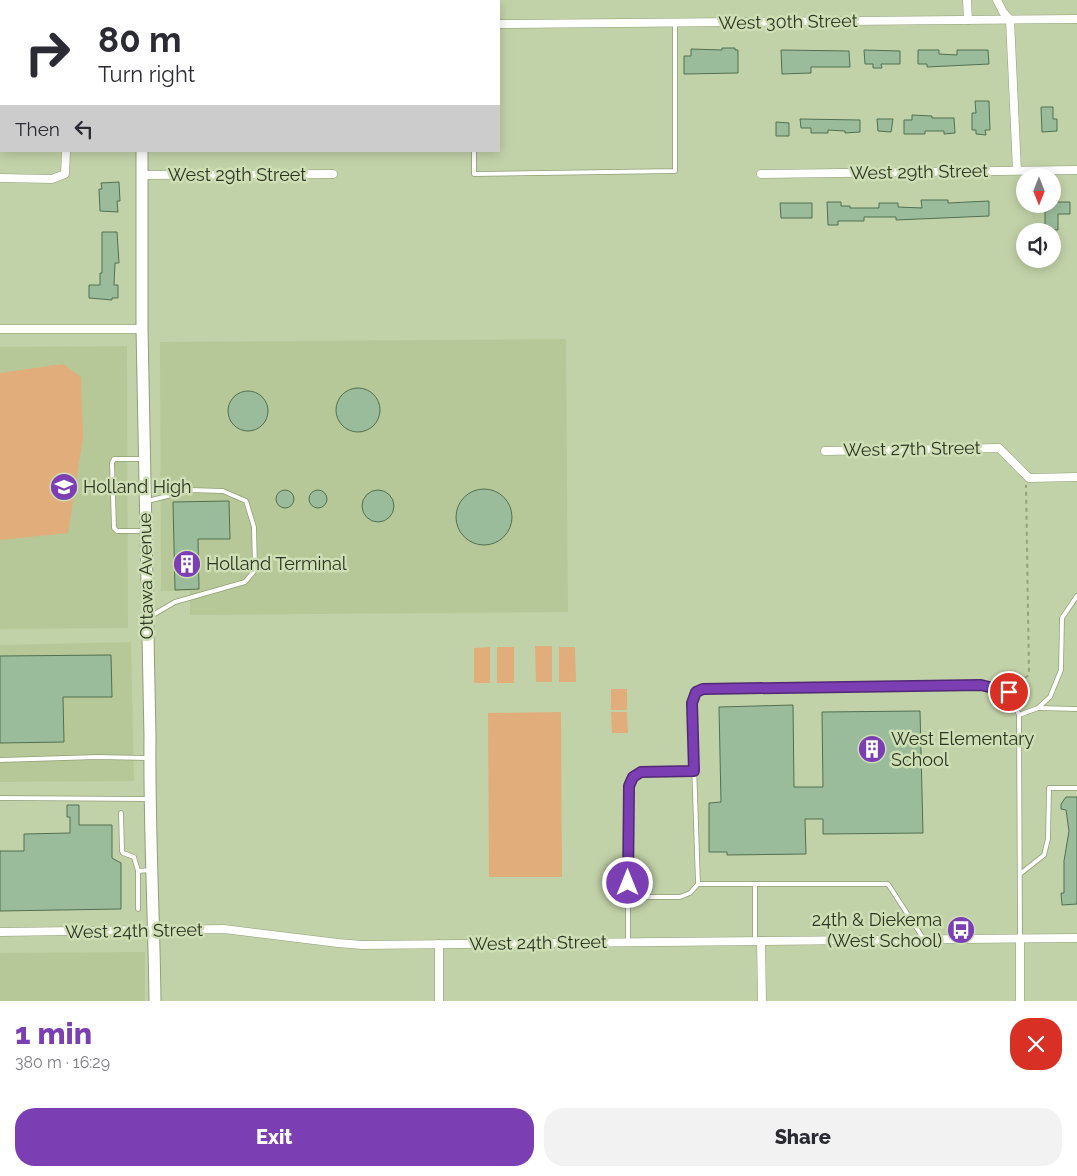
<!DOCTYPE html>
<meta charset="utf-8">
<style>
:root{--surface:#fff;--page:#f2f2f3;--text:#2b2b33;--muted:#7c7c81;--accent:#7c3eb3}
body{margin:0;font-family:Raleway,sans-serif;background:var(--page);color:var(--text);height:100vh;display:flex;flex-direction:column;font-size:19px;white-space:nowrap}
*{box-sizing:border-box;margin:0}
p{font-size:16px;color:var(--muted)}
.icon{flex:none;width:28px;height:28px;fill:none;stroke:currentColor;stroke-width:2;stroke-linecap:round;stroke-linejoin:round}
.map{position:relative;height:1001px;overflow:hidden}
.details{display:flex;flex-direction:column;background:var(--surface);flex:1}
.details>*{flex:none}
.hud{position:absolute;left:0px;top:0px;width:500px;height:152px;box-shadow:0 2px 12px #0003;background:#fff;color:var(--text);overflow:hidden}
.needle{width:32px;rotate:180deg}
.controls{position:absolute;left:1016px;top:168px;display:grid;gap:10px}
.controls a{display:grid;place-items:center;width:45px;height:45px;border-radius:50%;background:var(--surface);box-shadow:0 2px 12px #0003;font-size:25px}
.pin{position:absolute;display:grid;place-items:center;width:42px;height:42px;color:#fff;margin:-21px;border:2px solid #fff;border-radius:50%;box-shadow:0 1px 5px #0007}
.me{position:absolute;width:55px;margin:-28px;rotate:0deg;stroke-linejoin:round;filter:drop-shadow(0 0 4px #0008)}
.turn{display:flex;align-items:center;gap:18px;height:105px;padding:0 15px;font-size:22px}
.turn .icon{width:65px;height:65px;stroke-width:2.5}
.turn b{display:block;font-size:35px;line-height:42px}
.then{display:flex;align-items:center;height:48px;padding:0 15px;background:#0003;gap:10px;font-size:19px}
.round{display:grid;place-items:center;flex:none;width:52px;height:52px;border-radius:20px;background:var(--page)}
.head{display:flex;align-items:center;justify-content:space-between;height:85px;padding:0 15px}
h1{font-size:30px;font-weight:800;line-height:38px;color:var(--accent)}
.action{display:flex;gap:10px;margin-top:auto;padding:10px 15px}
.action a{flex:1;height:58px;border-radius:20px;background:var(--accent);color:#fff;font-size:20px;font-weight:800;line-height:58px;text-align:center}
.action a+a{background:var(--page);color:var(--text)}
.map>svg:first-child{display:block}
.built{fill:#b6c897}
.green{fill:#e1ad7b}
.building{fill:#9abc9a;stroke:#517051}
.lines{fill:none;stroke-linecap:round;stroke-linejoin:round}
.lane-casing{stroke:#909f77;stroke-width:5.5}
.street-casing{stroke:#909f77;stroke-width:9}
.secondary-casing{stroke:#909f77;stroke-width:13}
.path{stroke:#93a07e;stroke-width:2;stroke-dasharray:4 4;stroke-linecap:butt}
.lane{stroke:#fff;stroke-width:4}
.street{stroke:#fff;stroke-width:8}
.secondary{stroke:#fff;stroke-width:11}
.route-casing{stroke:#512874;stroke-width:12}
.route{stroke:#7c3eb3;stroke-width:9}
.labels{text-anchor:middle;stroke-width:5;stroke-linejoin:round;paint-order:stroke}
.street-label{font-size:18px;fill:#2d3423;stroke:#cfdfb5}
.poi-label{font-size:18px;fill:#2d3423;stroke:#cfdfb5;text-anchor:start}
</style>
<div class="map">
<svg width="1077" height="1001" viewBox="0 0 1077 1001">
<rect width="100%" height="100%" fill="#c2d2a8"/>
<g class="built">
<path d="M 566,339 L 568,612 L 190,615 L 190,591 L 161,591 L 160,342 Z"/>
<path d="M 127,346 L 128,628 L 0,629 L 0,347 Z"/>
<path d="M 131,642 L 134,781 L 0,782 L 0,645 Z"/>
<path d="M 145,952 L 145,1001 L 0,1001 L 0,953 Z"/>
</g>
<g class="green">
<path d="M 63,364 L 81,377 L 83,438 L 68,533 L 0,540 L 0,373 Z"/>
<path d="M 535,646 L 552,646 L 552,682 L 536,682 Z"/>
<path d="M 490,647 L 490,683 L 474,683 L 474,648 Z"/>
<rect x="497" y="647" width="17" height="36"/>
<path d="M 559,647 L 575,647 L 576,682 L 559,682 Z"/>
<rect x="611" y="689" width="16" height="21"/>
<path d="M 561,712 L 562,877 L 489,877 L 488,713 Z"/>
<path d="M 611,712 L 627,712 L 628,733 L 612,733 Z"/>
</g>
<g class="building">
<path d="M 722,48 L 735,48 L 735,50 L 738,50 L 738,73 L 684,74 L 684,56 L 691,56 L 691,49 L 722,50 Z"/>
<path d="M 781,50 L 849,51 L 850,67 L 811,67 L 811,73 L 782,74 Z"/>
<path d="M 864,50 L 900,51 L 900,64 L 881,64 L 882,68 L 873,68 L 873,64 L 865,64 Z"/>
<path d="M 918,50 L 939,50 L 939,54 L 957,55 L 957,50 L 988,50 L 989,64 L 927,67 L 927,64 L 918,64 Z"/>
<path d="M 975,101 L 989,101 L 990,130 L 985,130 L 986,135 L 976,134 L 976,130 L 972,130 L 972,113 L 976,113 Z"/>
<path d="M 1041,107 L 1053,107 L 1053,119 L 1057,119 L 1057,131 L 1042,132 Z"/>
<path d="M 912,115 L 932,116 L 932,118 L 954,118 L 955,133 L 944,134 L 944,131 L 925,131 L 925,134 L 904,134 L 904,120 L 912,120 Z"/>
<path d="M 800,119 L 860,120 L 860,132 L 845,133 L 845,131 L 828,130 L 828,133 L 811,133 L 811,128 L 801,128 Z"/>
<path d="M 877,119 L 893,119 L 891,132 L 878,131 Z"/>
<path d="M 776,122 L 789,123 L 789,136 L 776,136 Z"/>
<path d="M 119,182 L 120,201 L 117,201 L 118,212 L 100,211 L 99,189 L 102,189 L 101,183 Z"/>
<path d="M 921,200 L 948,200 L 948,203 L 989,201 L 989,216 L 896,220 L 896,217 L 864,217 L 864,221 L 838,221 L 838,225 L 828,225 L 827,202 L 841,202 L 841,206 L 850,206 L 850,208 L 879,208 L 879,203 L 898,203 L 898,207 L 922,208 Z"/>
<path d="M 1052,202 L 1070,202 L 1070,214 L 1058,214 L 1058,230 L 1045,229 L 1045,211 L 1048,211 L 1048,204 L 1052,204 Z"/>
<path d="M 780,203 L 812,203 L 812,218 L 781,218 Z"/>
<path d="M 102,232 L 117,232 L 119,263 L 115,263 L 114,285 L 118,285 L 118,298 L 112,298 L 112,300 L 89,298 L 89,285 L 100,285 L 100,273 L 102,273 Z"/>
<circle cx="358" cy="410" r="22"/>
<circle cx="248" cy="411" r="20"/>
<circle cx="484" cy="517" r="28"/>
<circle cx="285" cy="499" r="9"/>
<circle cx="318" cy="499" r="9"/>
<circle cx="378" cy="506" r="16"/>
<path d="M 229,501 L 230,539 L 198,539 L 199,589 L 175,590 L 173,502 Z"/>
<path d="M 111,655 L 112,697 L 63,697 L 64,742 L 0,743 L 0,656 Z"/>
<path d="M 793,705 L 794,787 L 823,787 L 822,712 L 920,711 L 923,833 L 823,834 L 823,819 L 805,819 L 806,854 L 727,855 L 727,852 L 709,852 L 709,803 L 721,802 L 719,707 Z"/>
<path d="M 1066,797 L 1077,797 L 1077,904 L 1062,905 L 1061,893 L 1064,893 L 1064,861 L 1069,831 L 1066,810 L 1061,809 L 1061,804 Z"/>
<path d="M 67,805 L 79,805 L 79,825 L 112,825 L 112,858 L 121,863 L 121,909 L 0,911 L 0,851 L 24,851 L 24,834 L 70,833 L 70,817 L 67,817 Z"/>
</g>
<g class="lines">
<defs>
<g id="lane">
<path d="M 474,151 L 474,174 L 675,171 L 675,23"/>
<path d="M 143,459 L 114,459 L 112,463 L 114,528 L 117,531 L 145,531"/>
<path d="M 148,501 L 190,490 L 223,491 L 246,501 L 254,527 L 255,570 L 245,582 L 175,602 L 151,616"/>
<path d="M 1039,708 L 1077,709"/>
<path d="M 1019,715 L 1038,708 L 1050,697 L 1061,670 L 1062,618 L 1077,596"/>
<path d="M 0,760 L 97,757 L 147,758"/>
<path d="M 0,798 L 148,799"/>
<path d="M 121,813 L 122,851 L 123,853 L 134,857 L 138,871 L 150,870"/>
<path d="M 1020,874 L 1044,855 L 1048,839 L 1049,788 L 1077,788"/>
<path d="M 628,897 L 629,786 L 633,777 L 641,772 L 694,771"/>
<path d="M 138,909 L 138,871"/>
<path d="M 923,938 L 888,884 L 698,884 L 692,703 L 696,692 L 703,689 L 981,685 L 1009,692 L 1019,715 L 1020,938"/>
<path d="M 755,941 L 755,884"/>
<path d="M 628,942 L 628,897 L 680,897 L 690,893 L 698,884"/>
</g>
<g id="street">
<path d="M 967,0 L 968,20"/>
<path d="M 997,0 L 1003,12 L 1010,20 L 1017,170"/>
<path d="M 499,24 L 1077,19"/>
<path d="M 0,27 L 1,28"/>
<path d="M 761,174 L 1077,170"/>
<path d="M 142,175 L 333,174"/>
<path d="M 0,178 L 52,179 L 65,174 L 66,151"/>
<path d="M 0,329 L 142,329"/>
<path d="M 825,451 L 999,448 L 1029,478 L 1077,477"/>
<path d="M 0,932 L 224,929 L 338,943 L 362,945 L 1077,938"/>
<path d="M 1020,938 L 1020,1001"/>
<path d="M 761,941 L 762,1001"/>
<path d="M 439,944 L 439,1001"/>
</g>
<g id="secondary">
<path d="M 141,0 L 141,1"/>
<path d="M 142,151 L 142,329 L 150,737 C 149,825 154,913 155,1001"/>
</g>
</defs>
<use href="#lane" class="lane-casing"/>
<use href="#street" class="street-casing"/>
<use href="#secondary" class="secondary-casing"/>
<path class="path" d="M 1012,687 L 1029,675 L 1026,485"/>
<use href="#lane" class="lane"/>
<use href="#street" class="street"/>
<use href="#secondary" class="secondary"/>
</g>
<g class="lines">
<defs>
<path id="route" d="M 628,883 L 629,786 L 633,777 L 641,772 L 694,771 L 692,703 L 696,692 L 703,689 L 981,685 L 1009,692"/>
</defs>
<use href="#route" class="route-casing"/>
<use href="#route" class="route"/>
</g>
<defs>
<symbol id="school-disc" viewBox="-11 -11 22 22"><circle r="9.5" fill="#7c3eb3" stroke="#cfdfb5"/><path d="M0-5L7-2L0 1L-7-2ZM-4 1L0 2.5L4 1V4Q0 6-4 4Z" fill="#fff"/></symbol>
<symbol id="building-disc" viewBox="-11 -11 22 22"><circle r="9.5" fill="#7c3eb3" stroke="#cfdfb5"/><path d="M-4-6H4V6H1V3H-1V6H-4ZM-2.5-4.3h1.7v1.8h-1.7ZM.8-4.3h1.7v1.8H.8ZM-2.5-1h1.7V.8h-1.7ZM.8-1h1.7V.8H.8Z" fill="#fff"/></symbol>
<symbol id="bus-disc" viewBox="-11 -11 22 22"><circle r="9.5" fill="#7c3eb3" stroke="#cfdfb5"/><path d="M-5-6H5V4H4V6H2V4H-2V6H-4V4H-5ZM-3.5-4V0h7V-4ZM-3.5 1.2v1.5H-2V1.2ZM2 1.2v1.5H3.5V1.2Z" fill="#fff"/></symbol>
</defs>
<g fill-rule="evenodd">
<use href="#school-disc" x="48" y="471" width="32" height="32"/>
<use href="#building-disc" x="171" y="548" width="32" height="32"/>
<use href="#building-disc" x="856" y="733" width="32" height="32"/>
<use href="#bus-disc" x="945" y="914" width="32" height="32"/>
</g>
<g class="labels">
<g class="street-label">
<text transform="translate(788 22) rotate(-1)" y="6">West 30th Street</text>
<text transform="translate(919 172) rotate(-1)" y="6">West 29th Street</text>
<text x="237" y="181">West 29th Street</text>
<text transform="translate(912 449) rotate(-1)" y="6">West 27th Street</text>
<text transform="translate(146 576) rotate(-91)" y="6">Ottawa Avenue</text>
<text transform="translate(134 931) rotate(-1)" y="6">West 24th Street</text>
<text transform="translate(538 943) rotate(-1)" y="6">West 24th Street</text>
</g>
<g class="poi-label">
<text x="83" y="493">Holland High</text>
<text x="206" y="570">Holland Terminal</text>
<text x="891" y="745">West Elementary<tspan x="891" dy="21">School</tspan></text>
<text x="942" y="926" text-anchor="end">24th &amp; Diekema<tspan x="942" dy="21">(West School)</tspan></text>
</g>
</g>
</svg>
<div class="controls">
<a><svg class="needle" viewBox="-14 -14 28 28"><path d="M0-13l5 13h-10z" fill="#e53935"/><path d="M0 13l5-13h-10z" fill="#7c7c81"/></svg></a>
<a><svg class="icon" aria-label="sound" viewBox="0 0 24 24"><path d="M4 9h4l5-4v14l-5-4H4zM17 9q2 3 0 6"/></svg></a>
</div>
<div class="pin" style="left:1009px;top:692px;background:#d93025"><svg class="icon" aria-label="arrive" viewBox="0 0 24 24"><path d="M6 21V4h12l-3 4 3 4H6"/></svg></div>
<svg class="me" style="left:628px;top:883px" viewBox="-20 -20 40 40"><circle r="17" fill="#7c3eb3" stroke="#fff" stroke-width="3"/><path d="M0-11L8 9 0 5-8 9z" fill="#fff"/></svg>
<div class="hud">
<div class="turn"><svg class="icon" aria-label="right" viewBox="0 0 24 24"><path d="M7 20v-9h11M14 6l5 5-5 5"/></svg><div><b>80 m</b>Turn right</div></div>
<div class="then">Then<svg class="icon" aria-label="left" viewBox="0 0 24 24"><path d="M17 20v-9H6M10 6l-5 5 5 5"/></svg></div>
</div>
</div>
<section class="details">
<div class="head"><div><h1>1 min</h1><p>380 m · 16:29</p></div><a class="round" style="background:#d93025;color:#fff"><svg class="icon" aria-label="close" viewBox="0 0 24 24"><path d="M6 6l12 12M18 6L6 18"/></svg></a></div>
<div class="action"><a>Exit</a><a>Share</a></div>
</section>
